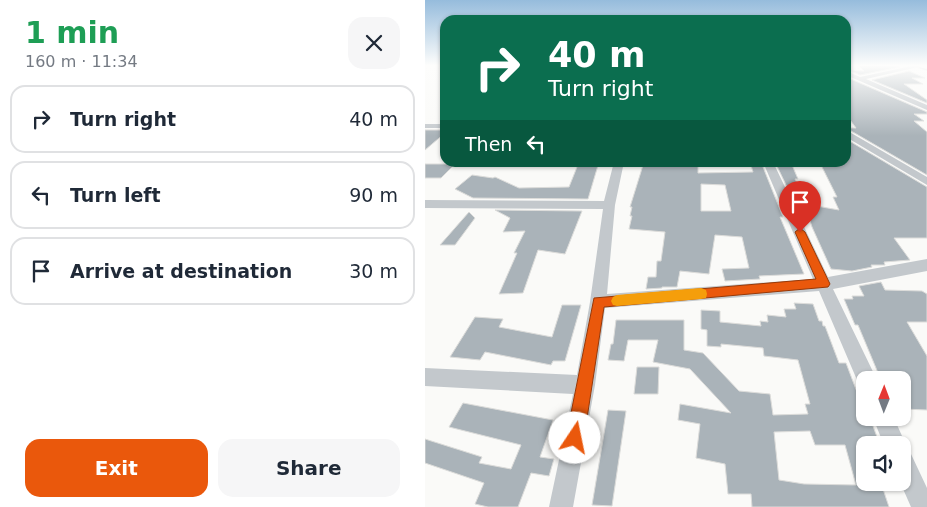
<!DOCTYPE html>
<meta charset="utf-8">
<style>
:root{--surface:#fff;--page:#f6f6f7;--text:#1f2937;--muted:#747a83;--line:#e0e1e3;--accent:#ea580c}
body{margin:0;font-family:"DejaVu Sans",sans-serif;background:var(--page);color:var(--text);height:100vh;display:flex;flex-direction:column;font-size:19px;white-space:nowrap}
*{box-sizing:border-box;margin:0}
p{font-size:16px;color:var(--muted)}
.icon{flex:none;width:28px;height:28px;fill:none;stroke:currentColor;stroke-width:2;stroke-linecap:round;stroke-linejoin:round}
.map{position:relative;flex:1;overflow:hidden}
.details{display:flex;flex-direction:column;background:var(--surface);width:425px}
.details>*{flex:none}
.guide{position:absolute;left:15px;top:15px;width:411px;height:152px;border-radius:15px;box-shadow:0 1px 4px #0004;background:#0b6e4f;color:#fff;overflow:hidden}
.needle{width:32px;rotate:1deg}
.tools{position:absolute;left:431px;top:371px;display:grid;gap:10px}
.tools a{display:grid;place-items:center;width:55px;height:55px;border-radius:10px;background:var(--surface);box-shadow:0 1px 4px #0004;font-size:25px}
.pin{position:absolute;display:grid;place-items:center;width:42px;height:42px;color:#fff;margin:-51px -21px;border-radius:50% 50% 50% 0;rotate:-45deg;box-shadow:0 0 5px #0007}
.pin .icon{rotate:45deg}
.me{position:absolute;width:55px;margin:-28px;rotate:11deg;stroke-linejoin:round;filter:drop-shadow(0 0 4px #0008)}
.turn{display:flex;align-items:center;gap:18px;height:105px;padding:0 25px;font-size:22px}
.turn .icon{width:65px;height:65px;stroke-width:2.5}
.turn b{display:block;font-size:35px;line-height:42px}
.then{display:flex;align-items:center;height:48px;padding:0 25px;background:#0003;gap:10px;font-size:19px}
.round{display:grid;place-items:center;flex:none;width:52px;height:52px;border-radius:15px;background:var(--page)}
.headline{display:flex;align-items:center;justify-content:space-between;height:85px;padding:0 25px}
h1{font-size:30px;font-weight:800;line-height:38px;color:#1e9e55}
.cta{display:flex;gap:10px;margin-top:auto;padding:10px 25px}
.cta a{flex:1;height:58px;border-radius:15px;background:var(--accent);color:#fff;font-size:20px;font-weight:800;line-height:58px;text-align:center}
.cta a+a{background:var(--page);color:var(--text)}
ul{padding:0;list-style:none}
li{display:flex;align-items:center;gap:15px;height:68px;margin:0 10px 8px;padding:0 15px;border:2px solid var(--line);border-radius:15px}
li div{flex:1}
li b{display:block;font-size:19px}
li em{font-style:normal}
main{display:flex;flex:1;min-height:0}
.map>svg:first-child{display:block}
.building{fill:#aab3b9;stroke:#dcdcda;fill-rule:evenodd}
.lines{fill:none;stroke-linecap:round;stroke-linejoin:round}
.primary-casing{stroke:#b5babe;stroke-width:3}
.minor{fill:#c3c8cc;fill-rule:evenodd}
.primary{fill:#fff;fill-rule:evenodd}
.route{fill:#ea580c;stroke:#983908}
.slow{fill:#f59e0b}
</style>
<main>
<section class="details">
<div class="headline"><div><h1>1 min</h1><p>160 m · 11:34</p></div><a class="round"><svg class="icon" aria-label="close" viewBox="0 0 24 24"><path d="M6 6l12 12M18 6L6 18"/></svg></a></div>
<ul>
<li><svg class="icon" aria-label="right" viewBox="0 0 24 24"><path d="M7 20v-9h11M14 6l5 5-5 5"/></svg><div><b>Turn right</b></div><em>40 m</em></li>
<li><svg class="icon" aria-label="left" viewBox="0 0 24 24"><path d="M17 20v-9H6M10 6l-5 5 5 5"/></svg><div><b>Turn left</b></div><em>90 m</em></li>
<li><svg class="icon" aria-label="arrive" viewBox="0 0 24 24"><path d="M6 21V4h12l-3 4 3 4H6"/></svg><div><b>Arrive at destination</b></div><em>30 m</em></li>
</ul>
<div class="cta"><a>Exit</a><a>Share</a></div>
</section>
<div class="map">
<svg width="502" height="507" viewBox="0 0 502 507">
<rect width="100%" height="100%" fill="#fafaf8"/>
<g class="building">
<path d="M 433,65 L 473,66 L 475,67 L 435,75 L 424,70 L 439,71 Z"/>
<path d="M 484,71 L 500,78 L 487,78 L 498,84 L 479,84 L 502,100 L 502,103 L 447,80 Z"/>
<path d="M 421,77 L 502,112 L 502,114 L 489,114 L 499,121 L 489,121 L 502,132 L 502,175 L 421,128 L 431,128 L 421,114 Z"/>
<path d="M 0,130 L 20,130 L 20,133 L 0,150 Z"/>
<path d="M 421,139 L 502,187 L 502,238 L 469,238 L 485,260 L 459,262 L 460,265 L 446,265 L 447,267 L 427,271 L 406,269 L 387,227 L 380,204 L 414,210 L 408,197 L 412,197 L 396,165 L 404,165 L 402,162 L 421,162 Z"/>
<path d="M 154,162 L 174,162 L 163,199 L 48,198 L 30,189 L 47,175 L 68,178 L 70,177 L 94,188 L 144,187 Z"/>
<path d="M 219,162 L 273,162 L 273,173 L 328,172 L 325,162 L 336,162 L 358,217 L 355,217 L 379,274 L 334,276 L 335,279 L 300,281 L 297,269 L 324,268 L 317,237 L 290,235 L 284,274 L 255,271 L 252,287 L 237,287 L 237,288 L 221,289 L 223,277 L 231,277 L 232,261 L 236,261 L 240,232 L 204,229 L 207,216 L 205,216 L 207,207 L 205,207 ZM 276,184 L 300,185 L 306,211 L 276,211 Z"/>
<path d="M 350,162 L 364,162 L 367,165 L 373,179 L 370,179 L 375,190 L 363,189 Z"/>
<path d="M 0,164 L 30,164 L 16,178 L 0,178 Z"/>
<path d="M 70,210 L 157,211 L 140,254 L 113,250 L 98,293 L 74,294 L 92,253 L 89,253 L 100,231 L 78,232 L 85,218 Z"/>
<path d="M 44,212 L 50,218 L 30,245 L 15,245 Z"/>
<path d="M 456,282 L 460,290 L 497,291 L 502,294 L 502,322 L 482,322 L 502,356 L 502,410 L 478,409 L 478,380 L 456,380 L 433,325 L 430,325 L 419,299 L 428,299 L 427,296 L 439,296 L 434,286 Z"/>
<path d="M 369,303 L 388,304 L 394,321 L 397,321 L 398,326 L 400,326 L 414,363 L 421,363 L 432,392 L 437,392 L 440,400 L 440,418 L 445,418 L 455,445 L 440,445 L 440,486 L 457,486 L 464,507 L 327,507 L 326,494 L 303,494 L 300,464 L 271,458 L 275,424 L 253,420 L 255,404 L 306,413 L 265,369 L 228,362 L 233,340 L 203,340 L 199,361 L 183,360 L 186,344 L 188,344 L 191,320 L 259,320 L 259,350 L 278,353 L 314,391 L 345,394 L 348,415 L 383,414 L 380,404 L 385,404 L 373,360 L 339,356 L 338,348 L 296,344 L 296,347 L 282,346 L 282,330 L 276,329 L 276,310 L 295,311 L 295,322 L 336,326 L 335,321 L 343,322 L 342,315 L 361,317 L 359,309 L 371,309 ZM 385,431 L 390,445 L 420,445 L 431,485 L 379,484 L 354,480 L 349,432 Z"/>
<path d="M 137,305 L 156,305 L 140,361 L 128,361 L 126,365 L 60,352 L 55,360 L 25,357 L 50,317 L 78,319 L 74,327 L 127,337 Z"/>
<path d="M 212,367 L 234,367 L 233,394 L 209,394 Z"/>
<path d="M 38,403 L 128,420 L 115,457 L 129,459 L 124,476 L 106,473 L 93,507 L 63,507 L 50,504 L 59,483 L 0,463 L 0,439 L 57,457 L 54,463 L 86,469 L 96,445 L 24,427 Z"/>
<path d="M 183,410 L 201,411 L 187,506 L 167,505 Z"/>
</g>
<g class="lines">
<defs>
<path id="primary" d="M 493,65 L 502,65 L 502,69 L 495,67 Z"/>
</defs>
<use href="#primary" class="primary-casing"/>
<g class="minor">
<path d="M 491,65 L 502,65 L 441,79 L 502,105 L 502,110 L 421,75 L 421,71 L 435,77 Z"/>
<rect x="0" y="124" width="20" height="4"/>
<path d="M 421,130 L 502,177 L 502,185 L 421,137 Z"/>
<path d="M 189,162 L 199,162 L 190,205 L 182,294 L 388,279 L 338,162 L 348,162 L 403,277 L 502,259 L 502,271 L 408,289 L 452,380 L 440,380 L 440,389 L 435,387 L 394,291 L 180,308 L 170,385 L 148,507 L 124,507 L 148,394 L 0,386 L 0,368 L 152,375 L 165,302 L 178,209 L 0,208 L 0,200 L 179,201 Z"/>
<path d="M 448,418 L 469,418 L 481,445 L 479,451 L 486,454 L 502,488 L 502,507 L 486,507 L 475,482 L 478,482 L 478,445 L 459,445 Z"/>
</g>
<use href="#primary" class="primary"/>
</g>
<linearGradient id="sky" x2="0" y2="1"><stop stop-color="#96bcdc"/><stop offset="0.48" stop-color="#fdfdfc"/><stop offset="1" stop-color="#fdfdfc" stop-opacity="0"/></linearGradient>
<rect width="502" height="136" fill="url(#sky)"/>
<path class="route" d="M 375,228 L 380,232 L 405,284 L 403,287 L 179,307 L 159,438 L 156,444 L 150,446 L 143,444 L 141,438 L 169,298 L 391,279 L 370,232 Z"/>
<path class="slow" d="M 276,288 L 281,290 L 282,294 L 281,298 L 276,299 L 192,306 L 188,305 L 186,301 L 188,297 L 192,295 Z"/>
</svg>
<div class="tools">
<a><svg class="needle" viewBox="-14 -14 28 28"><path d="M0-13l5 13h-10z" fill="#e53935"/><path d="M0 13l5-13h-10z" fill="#747a83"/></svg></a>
<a><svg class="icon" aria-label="sound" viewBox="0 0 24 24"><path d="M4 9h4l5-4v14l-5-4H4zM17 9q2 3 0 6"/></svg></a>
</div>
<div class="pin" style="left:375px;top:232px;background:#d93025"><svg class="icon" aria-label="arrive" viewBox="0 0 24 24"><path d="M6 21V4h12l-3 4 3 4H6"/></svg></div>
<svg class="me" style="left:150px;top:438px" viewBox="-20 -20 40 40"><circle r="19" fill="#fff"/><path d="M0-13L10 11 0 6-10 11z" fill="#ea580c"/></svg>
<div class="guide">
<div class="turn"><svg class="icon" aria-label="right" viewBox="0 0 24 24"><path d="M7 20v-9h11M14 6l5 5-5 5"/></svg><div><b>40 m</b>Turn right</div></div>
<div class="then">Then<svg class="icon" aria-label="left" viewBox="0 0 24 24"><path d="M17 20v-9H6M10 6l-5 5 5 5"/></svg></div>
</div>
</div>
</main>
